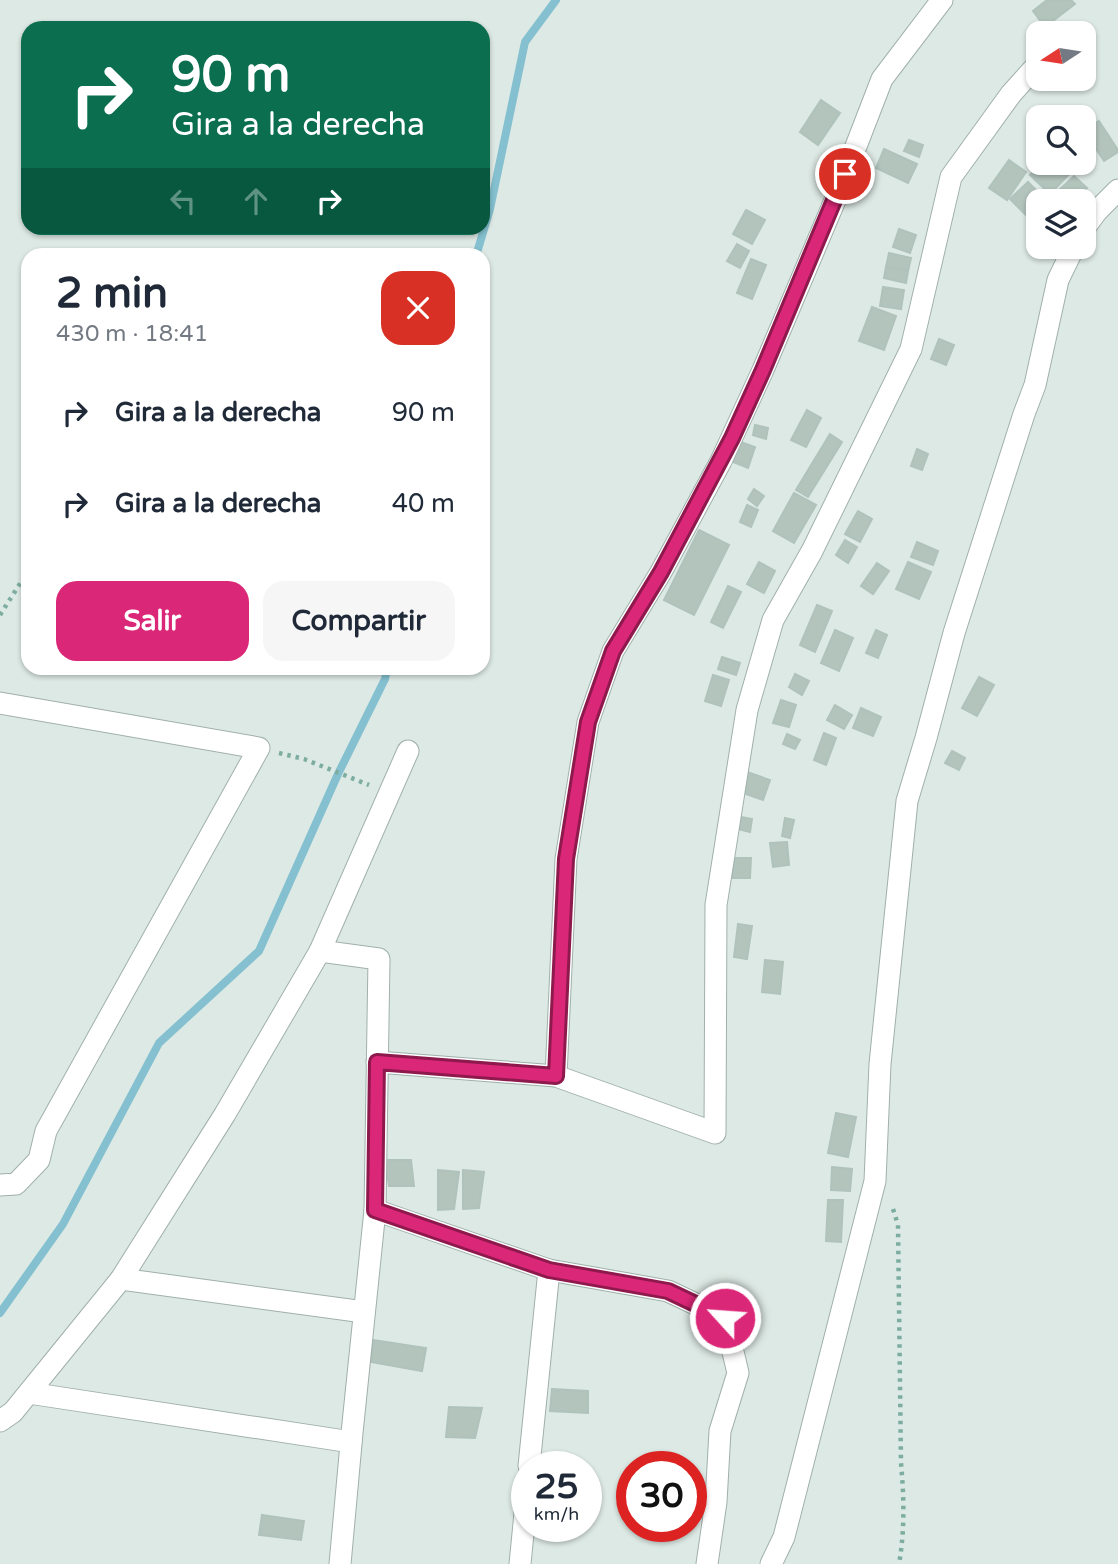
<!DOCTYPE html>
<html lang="es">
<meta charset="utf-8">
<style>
:root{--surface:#fff;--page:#f6f6f7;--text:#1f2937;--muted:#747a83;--accent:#db2777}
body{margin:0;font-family:"Varela Round",sans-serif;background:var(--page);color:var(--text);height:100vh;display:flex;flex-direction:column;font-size:26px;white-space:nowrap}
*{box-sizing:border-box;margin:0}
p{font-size:23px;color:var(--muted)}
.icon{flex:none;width:38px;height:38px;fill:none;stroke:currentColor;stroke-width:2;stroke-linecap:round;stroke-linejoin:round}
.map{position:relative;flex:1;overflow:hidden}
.panel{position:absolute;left:21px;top:248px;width:469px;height:427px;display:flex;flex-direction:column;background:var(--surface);border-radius:21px;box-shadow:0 2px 5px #0004}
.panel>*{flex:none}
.guide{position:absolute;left:21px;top:21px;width:469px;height:214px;border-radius:21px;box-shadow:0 2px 5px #0004;background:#0b6e4f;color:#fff;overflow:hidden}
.needle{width:46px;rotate:258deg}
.controls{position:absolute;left:1026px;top:21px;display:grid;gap:14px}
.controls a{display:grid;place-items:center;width:70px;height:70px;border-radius:14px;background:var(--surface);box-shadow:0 2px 5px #0004;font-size:35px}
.speed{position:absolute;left:511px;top:1451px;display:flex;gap:14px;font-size:35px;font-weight:700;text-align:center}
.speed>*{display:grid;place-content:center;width:91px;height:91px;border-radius:50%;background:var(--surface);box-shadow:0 2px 5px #0004;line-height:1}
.speed small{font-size:18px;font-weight:400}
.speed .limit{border:10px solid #d22;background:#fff;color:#111}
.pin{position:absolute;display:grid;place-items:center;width:60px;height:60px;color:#fff;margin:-30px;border:4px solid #fff;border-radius:50%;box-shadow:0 2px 7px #0007}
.me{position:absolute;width:77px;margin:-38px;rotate:296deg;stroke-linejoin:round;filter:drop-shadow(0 0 5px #0008)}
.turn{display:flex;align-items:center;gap:24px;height:147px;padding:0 35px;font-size:32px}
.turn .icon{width:91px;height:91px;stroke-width:2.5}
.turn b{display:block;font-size:49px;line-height:60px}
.lanes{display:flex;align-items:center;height:66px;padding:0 35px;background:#0003;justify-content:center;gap:35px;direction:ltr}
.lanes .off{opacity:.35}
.round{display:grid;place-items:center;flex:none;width:74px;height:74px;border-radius:21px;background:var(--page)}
.overview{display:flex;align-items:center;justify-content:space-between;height:119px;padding:0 35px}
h1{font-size:42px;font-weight:700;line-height:52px}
.cta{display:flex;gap:14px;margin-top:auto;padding:14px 35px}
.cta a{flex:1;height:80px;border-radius:21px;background:var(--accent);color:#fff;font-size:28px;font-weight:700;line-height:80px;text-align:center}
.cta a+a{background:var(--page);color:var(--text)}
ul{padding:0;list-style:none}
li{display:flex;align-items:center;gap:21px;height:91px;padding:0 35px}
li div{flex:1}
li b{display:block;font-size:26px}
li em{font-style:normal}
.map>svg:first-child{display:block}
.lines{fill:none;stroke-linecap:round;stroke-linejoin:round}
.stream{stroke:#84c0cf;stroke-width:8}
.building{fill:#b3c4bd;stroke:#b0c2bc;stroke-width:2}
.street-casing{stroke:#a0b0ab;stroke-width:23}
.path{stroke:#7dada0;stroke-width:4.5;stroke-dasharray:3.5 5;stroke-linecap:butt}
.street{stroke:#fff;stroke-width:21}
.route-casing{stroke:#8e194d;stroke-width:18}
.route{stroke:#db2777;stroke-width:12}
</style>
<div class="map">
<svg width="1118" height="1564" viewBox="0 0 1118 1564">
<rect width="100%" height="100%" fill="#dde9e4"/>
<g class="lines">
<g class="stream">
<path d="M 476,256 L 490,209 L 525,42 L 556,0"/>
<path d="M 0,1313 L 63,1224 L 159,1043 L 259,951 L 338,774 L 385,679 L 387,668"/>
</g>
</g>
<g class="building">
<path d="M 1047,0 L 1071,0 L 1075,4 L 1045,27 L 1033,11 Z"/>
<path d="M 821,100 L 840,113 L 818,145 L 800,132 Z"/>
<path d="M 1099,121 L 1118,150 L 1118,152 L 1104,161 L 1084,131 Z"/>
<path d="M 909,140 L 923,145 L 919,157 L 904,151 Z"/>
<path d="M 884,149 L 917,164 L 908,183 L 876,168 Z"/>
<path d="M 1009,160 L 1026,172 L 1007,200 L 989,188 Z"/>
<path d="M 1042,163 L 1068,163 L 1074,169 L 1050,194 L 1030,175 Z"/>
<path d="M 1074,176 L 1087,188 L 1073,201 L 1067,201 L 1058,191 Z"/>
<path d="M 1028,182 L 1047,201 L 1038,201 L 1038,211 L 1030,219 L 1010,199 Z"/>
<path d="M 746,210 L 765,220 L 752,244 L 733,234 Z"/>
<path d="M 899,229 L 916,235 L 910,253 L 893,247 Z"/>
<path d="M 737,244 L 749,251 L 740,268 L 727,261 Z"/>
<path d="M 889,253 L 911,258 L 908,271 L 886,267 Z"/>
<path d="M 751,259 L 766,265 L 752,299 L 737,293 Z"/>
<path d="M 886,267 L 908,271 L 906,283 L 884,278 Z"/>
<path d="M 883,287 L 904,290 L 901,309 L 880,306 Z"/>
<path d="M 872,307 L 896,316 L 884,350 L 859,341 Z"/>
<path d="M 939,339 L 954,345 L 946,365 L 931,359 Z"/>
<path d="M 807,410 L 821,418 L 806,447 L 791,440 Z"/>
<path d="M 755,425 L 768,428 L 766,439 L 753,435 Z"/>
<path d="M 830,434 L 842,442 L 808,497 L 796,490 Z"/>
<path d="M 735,440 L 755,447 L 748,468 L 728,460 Z"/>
<path d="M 917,449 L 928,454 L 922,470 L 911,466 Z"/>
<path d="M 754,489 L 764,496 L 757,506 L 748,499 Z"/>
<path d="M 794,493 L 816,505 L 794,543 L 773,531 Z"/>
<path d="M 747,505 L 758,510 L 751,527 L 740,522 Z"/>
<path d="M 858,511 L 872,519 L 860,542 L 845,534 Z"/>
<path d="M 699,530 L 729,545 L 694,615 L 664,600 Z"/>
<path d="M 845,540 L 857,547 L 848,563 L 836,555 Z"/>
<path d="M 917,542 L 938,551 L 933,565 L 911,557 Z"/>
<path d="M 759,562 L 775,571 L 764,593 L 747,584 Z"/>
<path d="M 908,562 L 931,572 L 919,599 L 896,589 Z"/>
<path d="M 877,563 L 889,571 L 873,594 L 861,586 Z"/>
<path d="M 728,586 L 741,592 L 723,628 L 711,622 Z"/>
<path d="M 817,605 L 832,611 L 815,652 L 800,645 Z"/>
<path d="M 835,630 L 853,638 L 839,671 L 821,663 Z"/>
<path d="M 876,630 L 887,635 L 878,658 L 866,653 Z"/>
<path d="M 722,657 L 740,663 L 736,675 L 718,669 Z"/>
<path d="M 795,674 L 809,681 L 802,695 L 789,687 Z"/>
<path d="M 713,675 L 729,680 L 721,706 L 705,701 Z"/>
<path d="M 979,677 L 994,685 L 977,716 L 962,708 Z"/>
<path d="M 781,700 L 796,705 L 789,727 L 773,723 Z"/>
<path d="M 835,705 L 852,715 L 844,729 L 827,720 Z"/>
<path d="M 861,708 L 881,717 L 873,736 L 853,728 Z"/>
<path d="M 824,733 L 836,738 L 826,765 L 814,760 Z"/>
<path d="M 787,734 L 800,740 L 795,749 L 783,744 Z"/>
<path d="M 952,751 L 965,758 L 959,770 L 945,763 Z"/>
<path d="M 747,772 L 770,780 L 763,800 L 740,792 Z"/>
<path d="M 736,816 L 752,819 L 750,832 L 734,828 Z"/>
<path d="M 785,818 L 794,820 L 790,838 L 782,836 Z"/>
<path d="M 787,842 L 789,865 L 773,867 L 770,843 Z"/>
<path d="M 733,858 L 751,858 L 750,878 L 733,878 Z"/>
<path d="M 738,924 L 752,926 L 747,959 L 734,957 Z"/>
<path d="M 765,960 L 783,962 L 780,994 L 762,992 Z"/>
<path d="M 836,1113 L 856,1117 L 848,1157 L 828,1153 Z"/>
<path d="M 385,1160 L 411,1160 L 414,1186 L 389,1186 Z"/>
<path d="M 832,1167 L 852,1169 L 850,1191 L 831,1190 Z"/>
<path d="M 438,1170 L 459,1172 L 454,1209 L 438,1210 Z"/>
<path d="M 463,1170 L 484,1172 L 479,1208 L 463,1209 Z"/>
<path d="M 828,1200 L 843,1200 L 841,1242 L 826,1241 Z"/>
<path d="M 373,1340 L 426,1348 L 422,1371 L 371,1362 Z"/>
<path d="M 552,1389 L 588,1391 L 588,1413 L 550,1411 Z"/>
<path d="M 449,1407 L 482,1408 L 475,1438 L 446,1437 Z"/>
<path d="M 262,1515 L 304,1521 L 301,1540 L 259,1535 Z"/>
</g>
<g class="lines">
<defs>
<g id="street">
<path d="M 1083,230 L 1097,211 L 1118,190"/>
<path d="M 0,703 L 259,748 L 46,1131 L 39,1160 L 16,1184 L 0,1185"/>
<path d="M 320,951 L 379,959 L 375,1210 L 352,1433 L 340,1564"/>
<path d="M 377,1062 L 556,1076 L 715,1133 L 716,905 L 747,710 L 773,620 L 812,551 L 911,349 L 951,177 L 1011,94 L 1038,64"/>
<path d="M 556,1076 L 566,859 L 588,722 L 613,651 L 661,572 L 721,461 L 763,370 L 836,198 L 882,79 L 942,0"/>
<path d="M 375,1210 L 549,1270 L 668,1291 L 725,1318 L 738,1373 L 720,1431 L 716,1502 L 707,1564"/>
<path d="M 121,1279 L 364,1312"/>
<path d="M 29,1393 L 351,1442"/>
<path d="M 0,1421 L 13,1412 L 121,1279 L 225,1114 L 320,951 L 408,751"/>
<path d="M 529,1466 L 549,1270"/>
<path d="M 520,1564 L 527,1493"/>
<path d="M 771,1564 L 784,1537 L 875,1181 L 880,1064 L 907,801 L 926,738 L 954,633 L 1024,414 L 1035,385 L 1058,280 L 1074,247"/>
</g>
</defs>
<use href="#street" class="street-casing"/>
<g class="path">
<path d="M 0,615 L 28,571"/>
<path d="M 279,753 L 304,759 L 369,785"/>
<path d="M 893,1209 L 898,1225 L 901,1463 C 904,1497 905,1530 899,1564"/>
</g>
<use href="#street" class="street"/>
</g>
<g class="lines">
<defs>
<path id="route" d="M 725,1318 L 668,1291 L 549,1270 L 375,1210 L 377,1062 L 556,1076 L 566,859 L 588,722 L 613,651 L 661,572 L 732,438 L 763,370 L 845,174"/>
</defs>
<use href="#route" class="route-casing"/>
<use href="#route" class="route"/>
</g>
</svg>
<div class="controls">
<a><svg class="needle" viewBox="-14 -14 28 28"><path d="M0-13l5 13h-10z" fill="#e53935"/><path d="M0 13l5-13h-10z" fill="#747a83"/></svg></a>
<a><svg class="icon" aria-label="search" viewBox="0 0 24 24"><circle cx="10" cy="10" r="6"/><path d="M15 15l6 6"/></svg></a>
<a><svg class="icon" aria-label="layers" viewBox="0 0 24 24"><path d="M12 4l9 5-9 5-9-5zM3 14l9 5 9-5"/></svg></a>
</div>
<div class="speed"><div>25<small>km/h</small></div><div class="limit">30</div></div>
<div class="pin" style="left:845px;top:174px;background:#d93025"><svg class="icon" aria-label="arrive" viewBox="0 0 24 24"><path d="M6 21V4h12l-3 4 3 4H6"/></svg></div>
<svg class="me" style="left:725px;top:1318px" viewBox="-20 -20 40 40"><circle r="17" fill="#db2777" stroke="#fff" stroke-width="3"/><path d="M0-11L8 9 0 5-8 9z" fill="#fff"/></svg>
<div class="guide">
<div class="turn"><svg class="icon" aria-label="right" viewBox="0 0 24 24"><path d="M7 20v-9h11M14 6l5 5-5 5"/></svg><div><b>90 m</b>Gira a la derecha</div></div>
<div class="lanes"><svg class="icon off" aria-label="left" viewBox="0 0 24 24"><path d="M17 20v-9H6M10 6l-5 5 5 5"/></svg><svg class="icon off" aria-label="ahead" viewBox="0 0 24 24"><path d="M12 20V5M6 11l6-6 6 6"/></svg><svg class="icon" aria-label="right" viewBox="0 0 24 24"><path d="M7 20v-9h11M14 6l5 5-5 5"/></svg></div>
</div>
<section class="panel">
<div class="overview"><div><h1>2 min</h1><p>430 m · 18:41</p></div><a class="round" style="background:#d93025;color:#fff"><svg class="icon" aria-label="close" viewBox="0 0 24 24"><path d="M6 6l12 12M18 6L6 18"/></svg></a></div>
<ul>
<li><svg class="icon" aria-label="right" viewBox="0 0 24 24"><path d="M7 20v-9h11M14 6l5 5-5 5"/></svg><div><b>Gira a la derecha</b></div><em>90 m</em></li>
<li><svg class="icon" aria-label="right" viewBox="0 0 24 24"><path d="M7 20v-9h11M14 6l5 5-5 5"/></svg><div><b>Gira a la derecha</b></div><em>40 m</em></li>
</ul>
<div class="cta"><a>Salir</a><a>Compartir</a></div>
</section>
</div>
